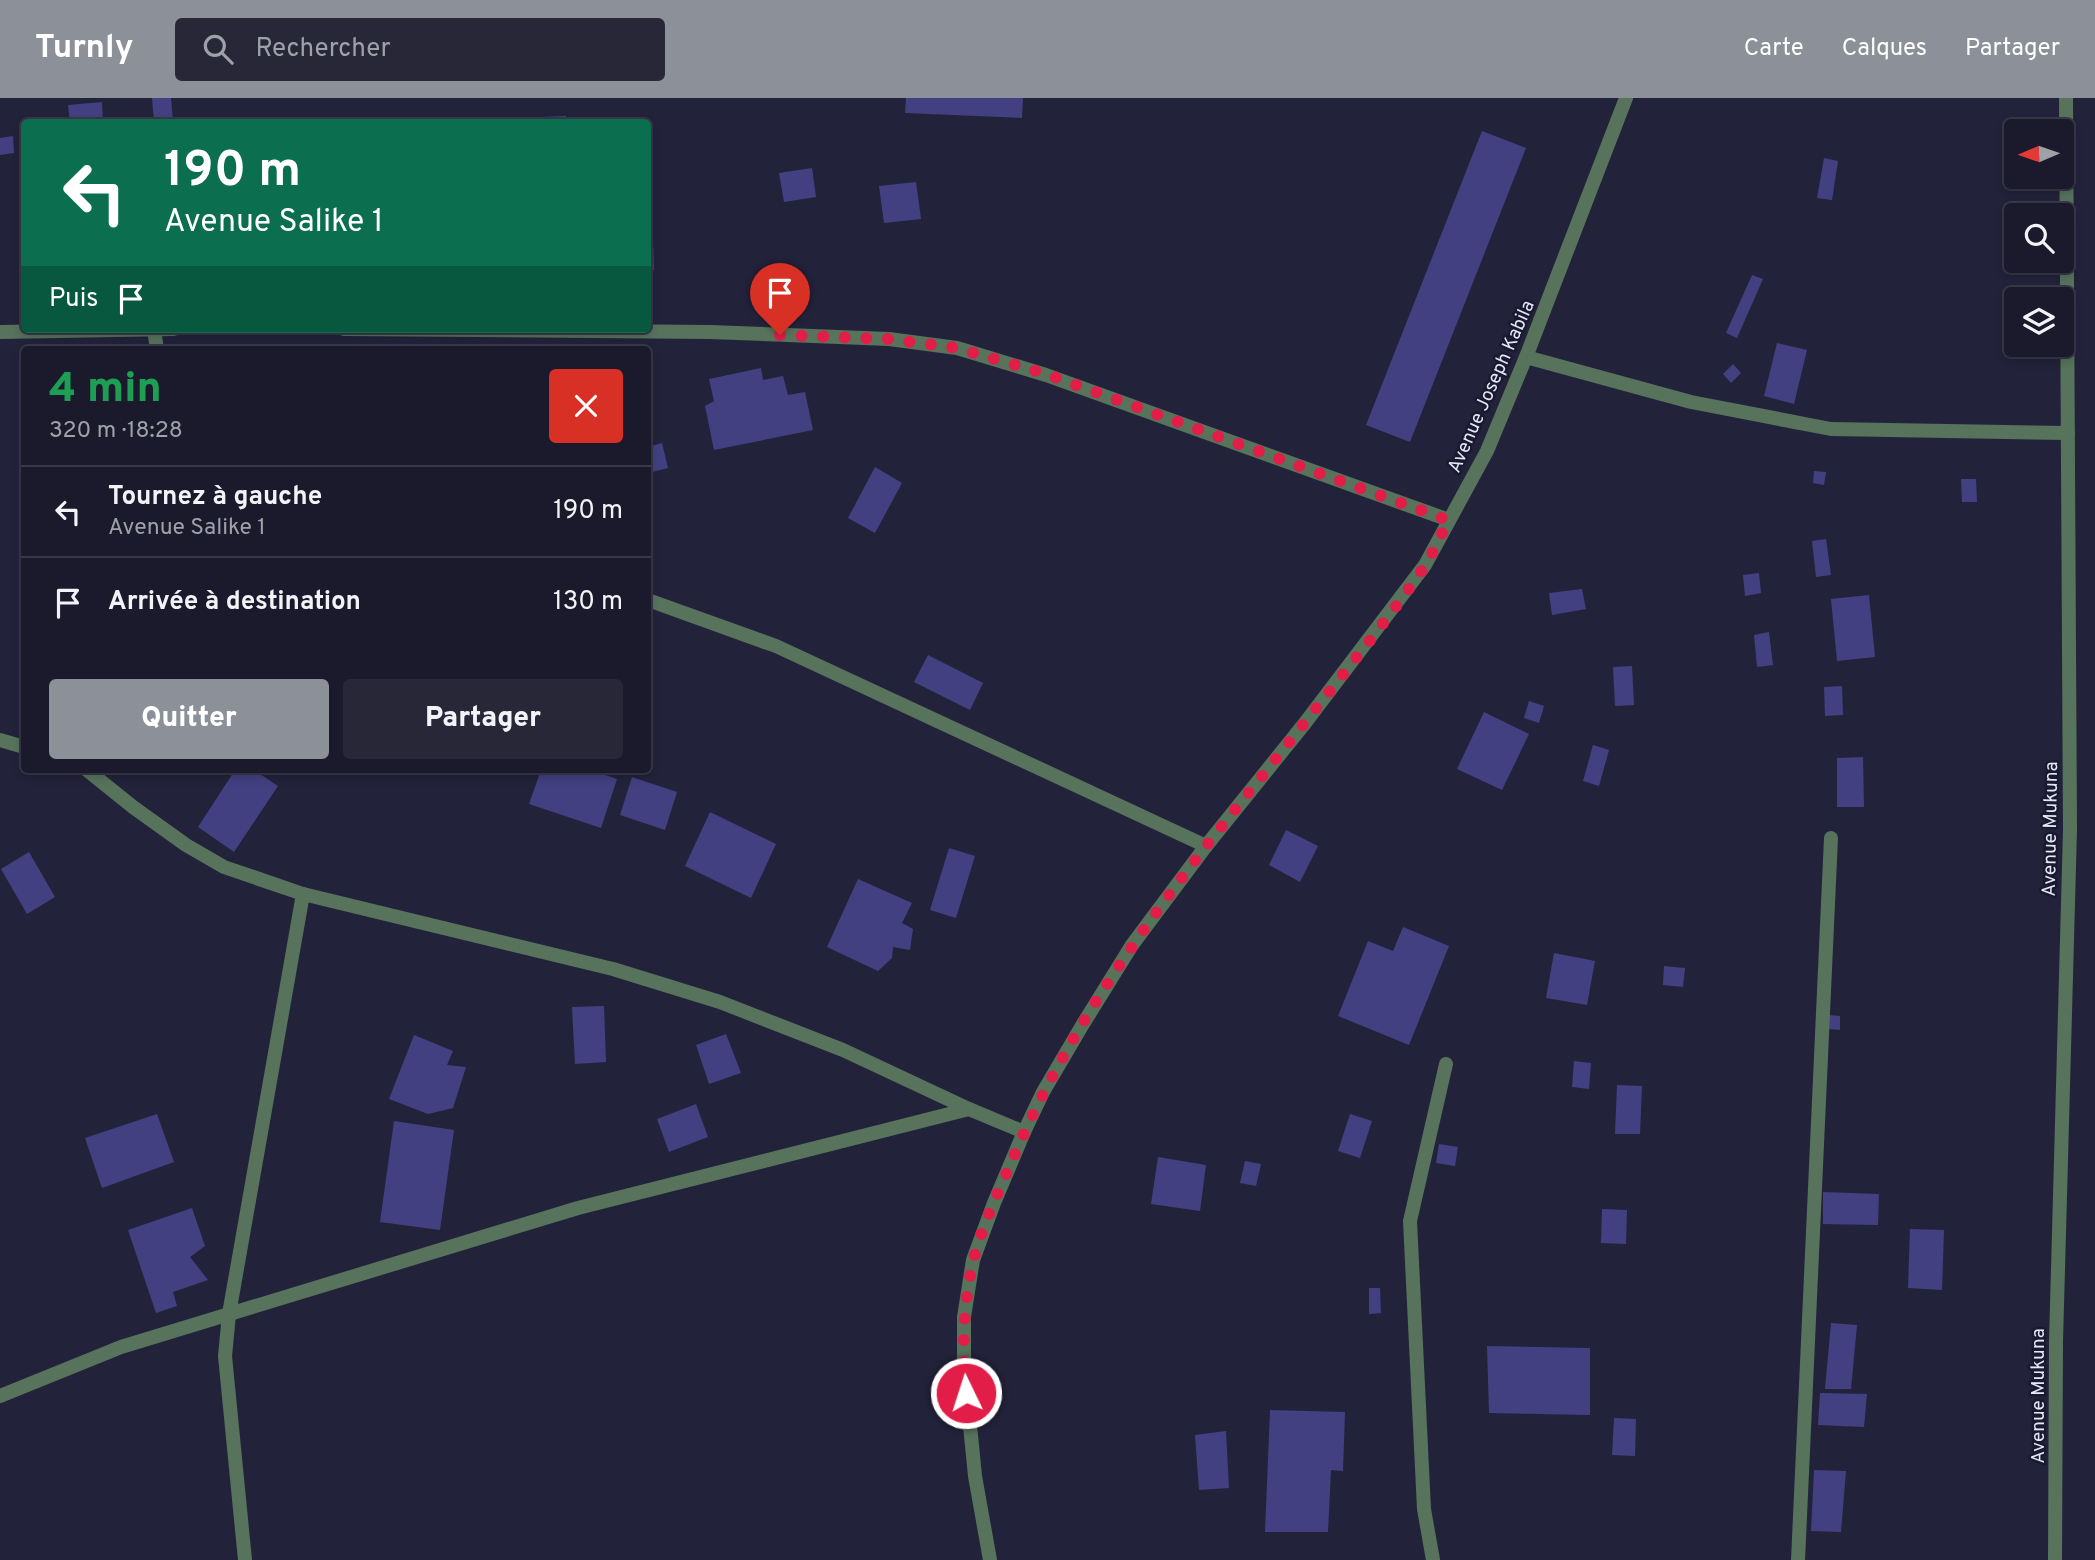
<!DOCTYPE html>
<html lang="fr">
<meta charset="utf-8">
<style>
:root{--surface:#1a1a2c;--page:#272738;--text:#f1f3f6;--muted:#9fa1a9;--line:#383848;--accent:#8c9099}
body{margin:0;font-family:Overpass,sans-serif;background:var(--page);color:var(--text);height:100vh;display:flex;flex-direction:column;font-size:26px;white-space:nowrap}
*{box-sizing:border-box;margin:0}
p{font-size:23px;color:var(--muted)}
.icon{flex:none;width:38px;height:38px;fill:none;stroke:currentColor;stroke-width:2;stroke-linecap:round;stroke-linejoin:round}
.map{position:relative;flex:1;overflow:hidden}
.drawer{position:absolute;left:21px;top:248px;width:630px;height:427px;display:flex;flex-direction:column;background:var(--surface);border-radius:7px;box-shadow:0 4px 10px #0003,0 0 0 2px var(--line)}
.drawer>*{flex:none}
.top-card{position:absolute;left:21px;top:21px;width:630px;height:214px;border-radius:7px;box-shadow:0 4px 10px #0003,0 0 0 2px var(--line);background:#0b6e4f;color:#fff;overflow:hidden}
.needle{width:46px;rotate:268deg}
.tools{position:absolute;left:2004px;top:21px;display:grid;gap:14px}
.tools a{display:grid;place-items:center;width:70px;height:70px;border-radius:7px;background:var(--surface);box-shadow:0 4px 10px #0003,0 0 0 2px var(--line);font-size:35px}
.pin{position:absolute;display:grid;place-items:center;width:60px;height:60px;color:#fff;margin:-72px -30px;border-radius:50% 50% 50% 0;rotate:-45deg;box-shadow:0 0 7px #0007}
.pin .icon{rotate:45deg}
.me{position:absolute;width:77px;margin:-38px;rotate:356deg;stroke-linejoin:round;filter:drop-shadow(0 0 5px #0008)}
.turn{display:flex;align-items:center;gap:24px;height:147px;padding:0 28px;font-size:32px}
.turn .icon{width:91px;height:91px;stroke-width:2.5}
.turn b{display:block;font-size:49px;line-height:60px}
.then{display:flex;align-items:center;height:66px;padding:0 28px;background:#0003;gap:14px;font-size:26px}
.round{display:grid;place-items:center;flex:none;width:74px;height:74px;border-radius:7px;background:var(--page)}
.head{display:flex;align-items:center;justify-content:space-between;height:119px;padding:0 28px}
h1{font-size:42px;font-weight:800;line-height:52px;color:#1e9e55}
.cta{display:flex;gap:14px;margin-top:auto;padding:14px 28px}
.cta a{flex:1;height:80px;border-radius:7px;background:var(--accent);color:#fff;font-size:28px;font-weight:800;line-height:80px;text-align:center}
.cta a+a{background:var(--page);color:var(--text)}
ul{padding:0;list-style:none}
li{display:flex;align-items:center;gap:21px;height:91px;padding:0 28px;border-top:2px solid var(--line)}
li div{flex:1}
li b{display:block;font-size:26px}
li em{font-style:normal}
header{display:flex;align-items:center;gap:42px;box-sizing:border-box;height:98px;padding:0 35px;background:var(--accent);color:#fff}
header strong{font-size:33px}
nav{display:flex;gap:38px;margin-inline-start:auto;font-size:24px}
.search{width:490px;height:63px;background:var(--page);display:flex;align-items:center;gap:18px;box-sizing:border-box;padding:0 24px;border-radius:7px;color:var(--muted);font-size:26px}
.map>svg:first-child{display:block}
.building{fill:#424080}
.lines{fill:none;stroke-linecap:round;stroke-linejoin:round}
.minor{stroke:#57735c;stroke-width:14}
.route{stroke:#e11d48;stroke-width:12;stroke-dasharray:0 21.6}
.labels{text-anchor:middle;stroke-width:5;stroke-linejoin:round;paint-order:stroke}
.street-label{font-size:19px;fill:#e5e7f7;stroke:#191a30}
</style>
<header>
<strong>Turnly</strong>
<div class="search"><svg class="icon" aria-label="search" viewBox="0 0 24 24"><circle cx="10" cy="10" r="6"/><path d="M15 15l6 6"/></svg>Rechercher</div>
<nav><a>Carte</a><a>Calques</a><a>Partager</a></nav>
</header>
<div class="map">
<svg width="2095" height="1462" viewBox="0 0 2095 1462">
<rect width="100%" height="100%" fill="#22233b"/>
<g class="building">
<path d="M 152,0 L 171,0 L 173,23 L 154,24 Z"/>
<path d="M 906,0 L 1023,0 L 1022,20 L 905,15 Z"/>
<path d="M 102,4 L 103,24 L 70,24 L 68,7 Z"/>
<path d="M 566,18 L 566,24 L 539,24 L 539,19 Z"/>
<path d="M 1482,33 L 1526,50 L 1410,344 L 1366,327 Z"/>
<path d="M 13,38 L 14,55 L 0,57 L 0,40 Z"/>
<path d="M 1824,60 L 1838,63 L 1832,102 L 1817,100 Z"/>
<path d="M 812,70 L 816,99 L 784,104 L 779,75 Z"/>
<path d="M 916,84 L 921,121 L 884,125 L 879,88 Z"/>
<path d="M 648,110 L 652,110 L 654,172 L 648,172 Z"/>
<path d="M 1752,177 L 1763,181 L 1737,240 L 1726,235 Z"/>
<path d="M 1777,245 L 1807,252 L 1794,306 L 1764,298 Z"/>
<path d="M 1733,266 L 1741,275 L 1731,285 L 1723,276 Z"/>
<path d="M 761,270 L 763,282 L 783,278 L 788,297 L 805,294 L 813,332 L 714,352 L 705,308 L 714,303 L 709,281 Z"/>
<path d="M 662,345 L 668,370 L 648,375 L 648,349 Z"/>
<path d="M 875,369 L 902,385 L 875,435 L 848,420 Z"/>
<path d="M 1814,373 L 1826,374 L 1824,387 L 1813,385 Z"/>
<path d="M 1961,381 L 1976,381 L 1977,404 L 1962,404 Z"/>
<path d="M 1826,441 L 1831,477 L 1816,479 L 1812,443 Z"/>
<path d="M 1759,475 L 1761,495 L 1745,498 L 1743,477 Z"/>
<path d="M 1582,491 L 1586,511 L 1552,517 L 1549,495 Z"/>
<path d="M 1869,497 L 1875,559 L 1837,563 L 1831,501 Z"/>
<path d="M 1769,534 L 1773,567 L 1757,569 L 1754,537 Z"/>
<path d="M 928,557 L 983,585 L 970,612 L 914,584 Z"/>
<path d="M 1632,568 L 1634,607 L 1615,608 L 1613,569 Z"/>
<path d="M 1842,588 L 1843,617 L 1825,618 L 1824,589 Z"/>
<path d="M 1529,603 L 1544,608 L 1539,625 L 1524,620 Z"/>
<path d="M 1484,614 L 1529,636 L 1502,692 L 1457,671 Z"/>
<path d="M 1593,647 L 1609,652 L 1599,688 L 1583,683 Z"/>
<path d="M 1863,659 L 1864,709 L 1837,709 L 1837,660 Z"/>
<path d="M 235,672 L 254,672 L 278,688 L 234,754 L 198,729 Z"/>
<path d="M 541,672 L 591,672 L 617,681 L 601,730 L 529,706 Z"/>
<path d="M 632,679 L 677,694 L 665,732 L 620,717 Z"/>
<path d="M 710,714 L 776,746 L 751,800 L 685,768 Z"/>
<path d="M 1286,732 L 1318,748 L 1300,784 L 1269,767 Z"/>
<path d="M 949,750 L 975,758 L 956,820 L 930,812 Z"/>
<path d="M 29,754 L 55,799 L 27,816 L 1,771 Z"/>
<path d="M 858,781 L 912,805 L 902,825 L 913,831 L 910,852 L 893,849 L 892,860 L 878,873 L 827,849 Z"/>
<path d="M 1403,829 L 1449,848 L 1409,947 L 1338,918 L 1368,843 L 1393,853 Z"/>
<path d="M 1554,855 L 1595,863 L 1587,907 L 1546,900 Z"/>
<path d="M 1664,868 L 1685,870 L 1683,889 L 1663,887 Z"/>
<path d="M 604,908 L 606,964 L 575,966 L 572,909 Z"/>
<path d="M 1829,917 L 1840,918 L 1840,932 L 1829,931 Z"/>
<path d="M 726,936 L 741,975 L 709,986 L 696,947 Z"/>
<path d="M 414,937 L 453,953 L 447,967 L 466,969 L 453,1010 L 428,1016 L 389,1001 Z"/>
<path d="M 1574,963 L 1591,965 L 1589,991 L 1572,989 Z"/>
<path d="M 1617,987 L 1642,988 L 1640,1036 L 1615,1036 Z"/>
<path d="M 696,1006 L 708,1039 L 669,1054 L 657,1021 Z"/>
<path d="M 157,1016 L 174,1064 L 102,1090 L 85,1040 Z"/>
<path d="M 1350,1016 L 1372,1023 L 1360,1060 L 1338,1053 Z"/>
<path d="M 394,1023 L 454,1032 L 440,1132 L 380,1124 Z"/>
<path d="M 1439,1046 L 1458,1049 L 1455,1068 L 1436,1065 Z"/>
<path d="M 1158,1059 L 1206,1067 L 1200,1113 L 1151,1106 Z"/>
<path d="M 1245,1063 L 1261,1066 L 1256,1088 L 1240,1085 Z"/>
<path d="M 1823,1094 L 1879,1096 L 1878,1127 L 1823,1126 Z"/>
<path d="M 192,1110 L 205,1148 L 190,1159 L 208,1182 L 173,1194 L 177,1208 L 156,1215 L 128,1132 Z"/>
<path d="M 1602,1111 L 1627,1112 L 1626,1146 L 1601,1145 Z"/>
<path d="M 1910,1131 L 1944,1132 L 1942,1192 L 1908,1190 Z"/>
<path d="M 1369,1190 L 1380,1190 L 1381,1215 L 1369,1216 Z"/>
<path d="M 1831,1225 L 1857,1227 L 1851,1291 L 1825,1291 Z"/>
<path d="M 1487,1248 L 1590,1250 L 1590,1317 L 1489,1315 Z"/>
<path d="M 1820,1295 L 1867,1296 L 1864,1329 L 1818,1327 Z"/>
<path d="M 1270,1312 L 1345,1314 L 1343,1373 L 1331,1372 L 1328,1434 L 1265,1434 Z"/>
<path d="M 1614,1320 L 1636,1321 L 1635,1358 L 1612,1357 Z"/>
<path d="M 1226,1333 L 1229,1390 L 1199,1392 L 1195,1337 Z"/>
<path d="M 1814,1372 L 1846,1373 L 1841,1434 L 1811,1433 Z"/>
</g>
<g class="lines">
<g class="minor">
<path d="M 154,231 L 157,252"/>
<path d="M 344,231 L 710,234 L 889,241 L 957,250 L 1046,277 L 1449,422"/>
<path d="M 0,234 L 174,231"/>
<path d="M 1526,259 L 1691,304 L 1831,331 L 2068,335"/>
<path d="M 648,502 L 776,548 L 1206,748"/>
<path d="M 0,642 L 24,649"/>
<path d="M 87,672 L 133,709 L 186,747 L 224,769 L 303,796 L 613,871 L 720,904 L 843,952 L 969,1011 L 1024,1034"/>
<path d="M 0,1298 L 121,1249 L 578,1110 L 969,1011"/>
<path d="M 245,1462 L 225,1258 L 229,1216 L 303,796"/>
<path d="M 990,1462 L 975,1378 L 964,1267 L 964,1219 L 973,1162 L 994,1105 L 1024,1034 L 1043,994 L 1083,926 L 1132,847 L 1206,748 L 1305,625 L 1425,467 L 1487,353 L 1526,259 L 1626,0"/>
<path d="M 1433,1462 L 1424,1411 L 1410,1123 L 1446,966"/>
<path d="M 1798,1462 L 1831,740"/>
<path d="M 2055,1462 L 2056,1244 L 2070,732 L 2066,0"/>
</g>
</g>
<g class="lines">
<path class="route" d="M 780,237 L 889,241 L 957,250 L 1046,276 L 1448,422 C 1441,437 1434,454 1424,469 C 1407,495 1387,520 1368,545 C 1333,589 1298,633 1263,677 C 1165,797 1071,922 1011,1065 C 998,1095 980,1133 973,1164 C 963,1207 962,1251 966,1295"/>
</g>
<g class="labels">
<g class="street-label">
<text transform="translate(1490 288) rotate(-66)" y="7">Avenue Joseph Kabila</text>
<text transform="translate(2049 731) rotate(-89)" y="7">Avenue Mukuna</text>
<text transform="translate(2037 1298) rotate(-90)" y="7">Avenue Mukuna</text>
</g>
</g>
</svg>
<div class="tools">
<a><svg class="needle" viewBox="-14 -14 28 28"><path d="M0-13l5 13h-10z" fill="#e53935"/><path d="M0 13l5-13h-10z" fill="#9fa1a9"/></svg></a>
<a><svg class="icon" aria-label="search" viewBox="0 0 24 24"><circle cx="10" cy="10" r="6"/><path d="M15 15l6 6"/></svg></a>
<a><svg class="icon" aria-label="layers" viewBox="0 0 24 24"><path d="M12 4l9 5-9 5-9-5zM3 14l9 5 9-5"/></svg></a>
</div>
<div class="pin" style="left:780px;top:237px;background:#d93025"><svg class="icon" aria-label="arrive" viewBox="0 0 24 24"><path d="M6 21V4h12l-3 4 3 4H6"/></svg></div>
<svg class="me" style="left:966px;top:1295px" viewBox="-20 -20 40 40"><circle r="17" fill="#e11d48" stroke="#fff" stroke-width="3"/><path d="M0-11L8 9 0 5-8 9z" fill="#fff"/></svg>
<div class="top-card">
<div class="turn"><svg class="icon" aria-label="left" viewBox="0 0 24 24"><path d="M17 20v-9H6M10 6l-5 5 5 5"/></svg><div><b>190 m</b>Avenue Salike 1</div></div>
<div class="then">Puis<svg class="icon" aria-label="arrive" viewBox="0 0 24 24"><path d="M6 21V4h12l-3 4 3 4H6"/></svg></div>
</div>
<section class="drawer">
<div class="head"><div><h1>4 min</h1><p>320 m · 18:28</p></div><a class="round" style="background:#d93025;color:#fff"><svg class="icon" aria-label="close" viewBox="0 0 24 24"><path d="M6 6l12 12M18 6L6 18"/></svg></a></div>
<ul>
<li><svg class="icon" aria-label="left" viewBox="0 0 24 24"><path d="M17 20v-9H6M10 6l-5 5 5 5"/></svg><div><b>Tournez à gauche</b><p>Avenue Salike 1</p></div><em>190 m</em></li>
<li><svg class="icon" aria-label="arrive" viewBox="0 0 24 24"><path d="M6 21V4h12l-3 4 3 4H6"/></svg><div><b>Arrivée à destination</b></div><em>130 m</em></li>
</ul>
<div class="cta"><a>Quitter</a><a>Partager</a></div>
</section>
</div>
